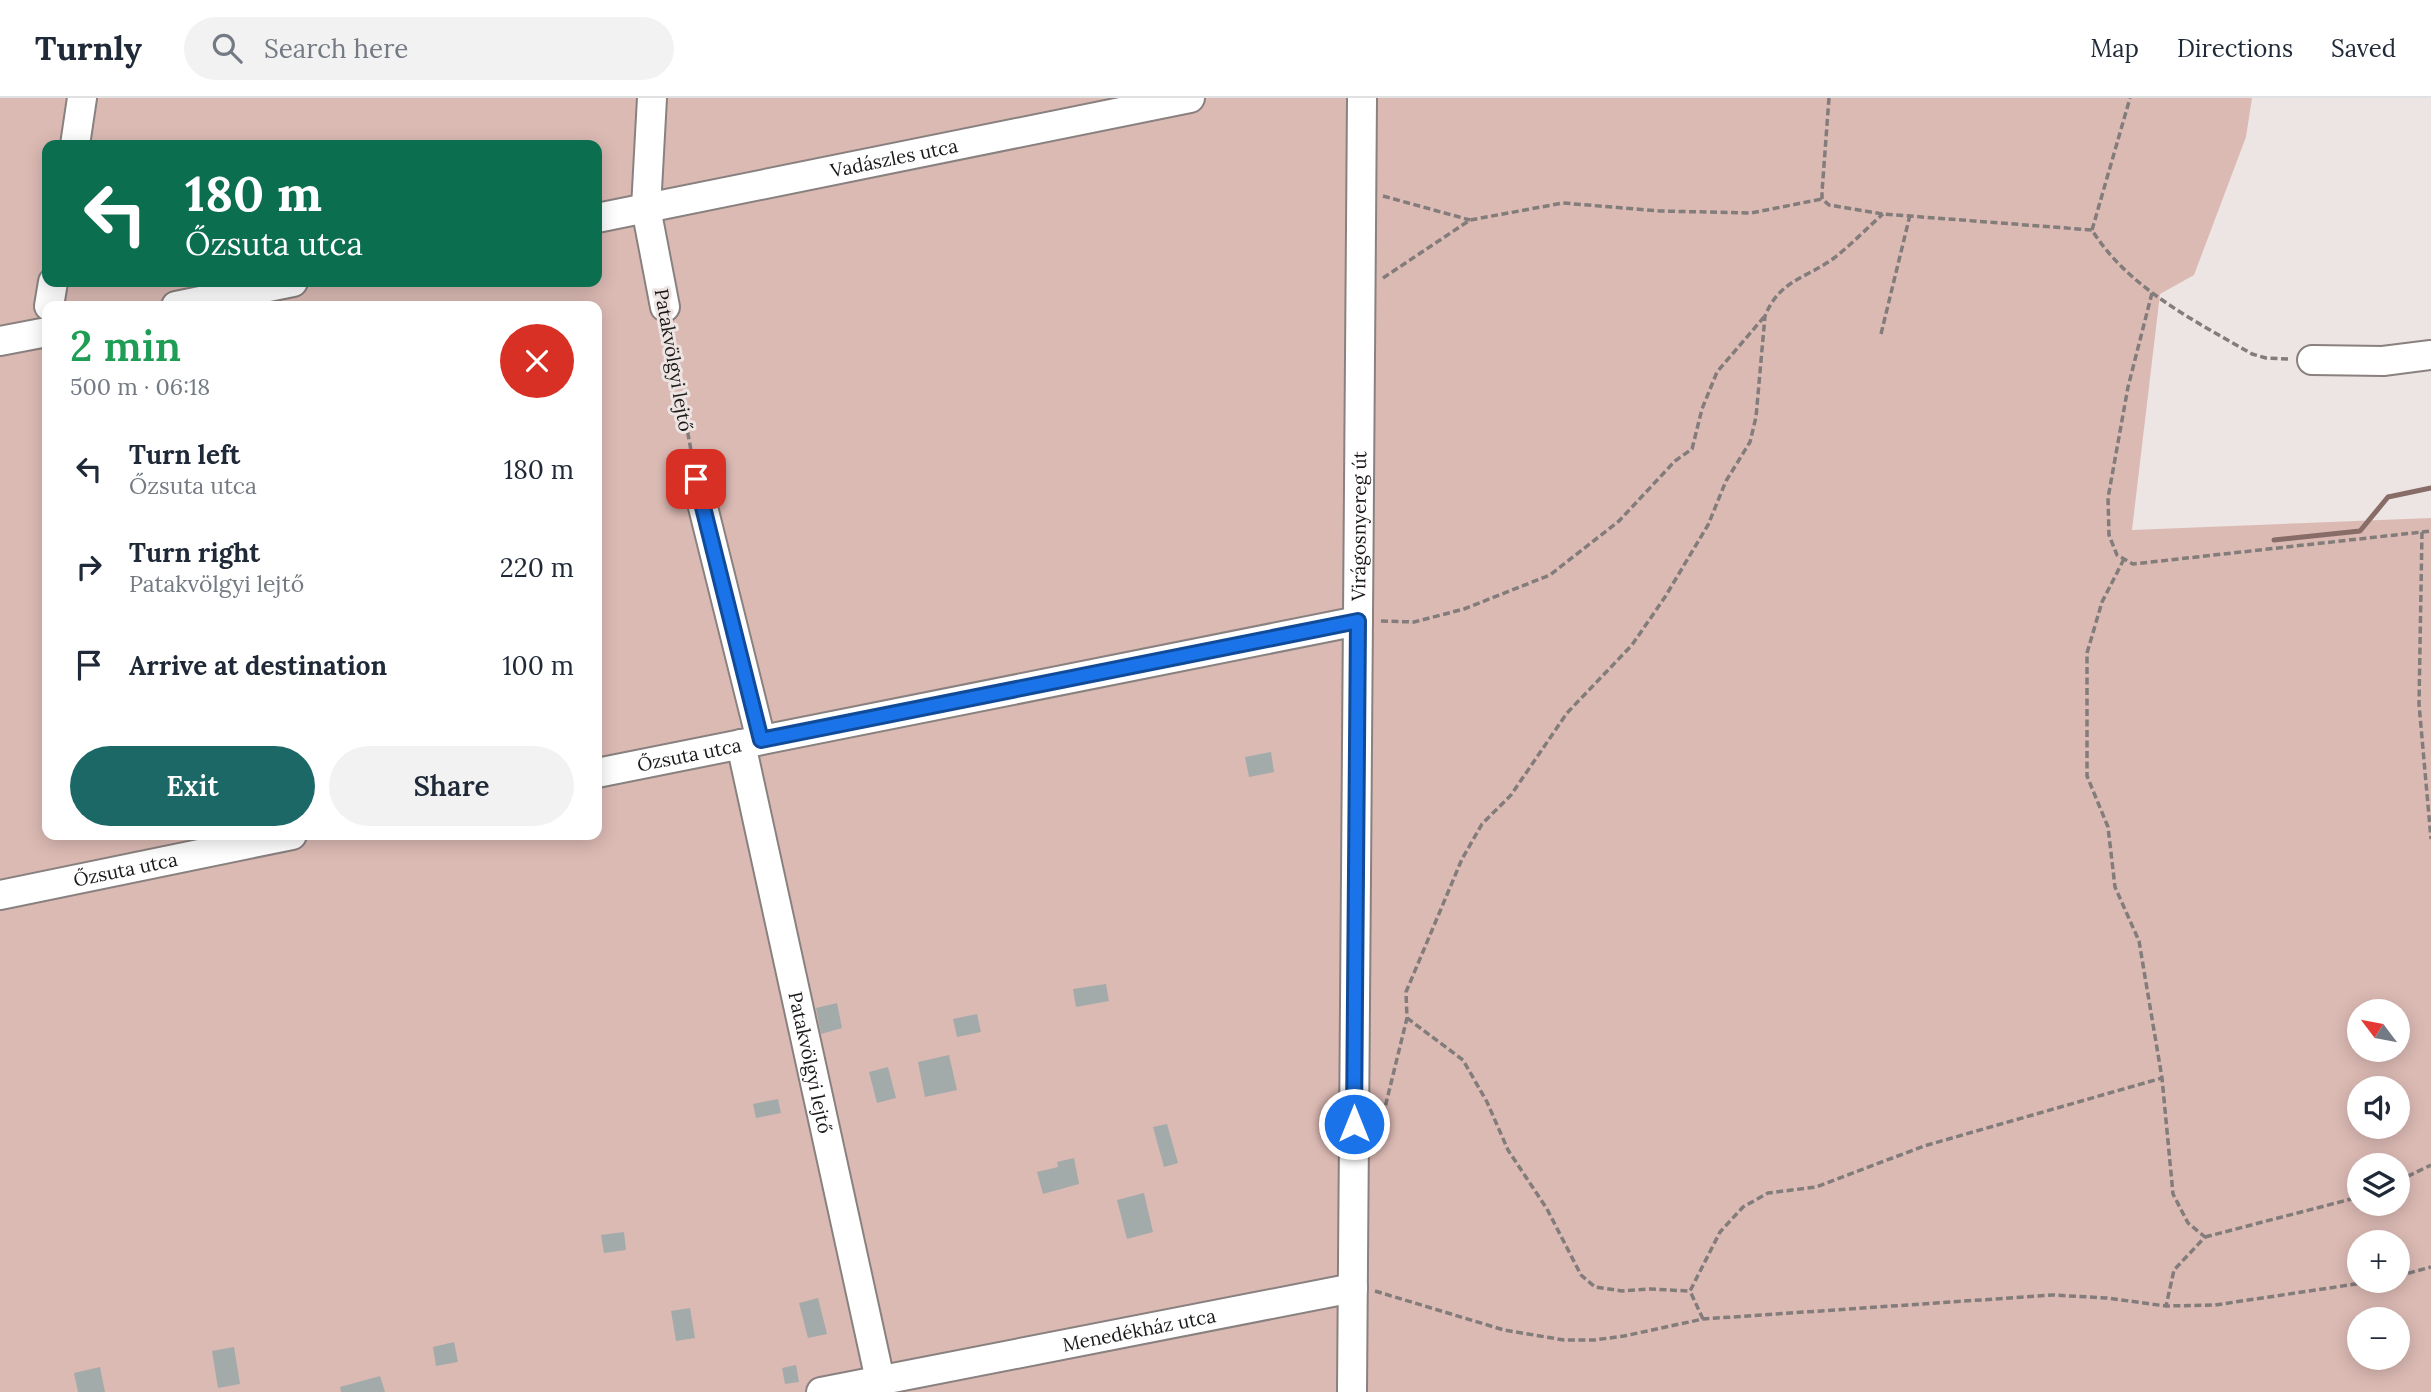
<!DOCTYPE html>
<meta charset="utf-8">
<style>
:root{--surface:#fff;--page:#f2f2f3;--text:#1f2937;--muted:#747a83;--line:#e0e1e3;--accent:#1b6867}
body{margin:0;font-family:Lora,serif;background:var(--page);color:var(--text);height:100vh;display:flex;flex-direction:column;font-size:26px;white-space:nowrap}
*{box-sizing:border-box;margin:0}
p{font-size:23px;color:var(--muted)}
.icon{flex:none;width:38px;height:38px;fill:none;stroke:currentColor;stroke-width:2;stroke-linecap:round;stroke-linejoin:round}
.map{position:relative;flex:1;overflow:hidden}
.drawer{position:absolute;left:42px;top:203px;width:560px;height:539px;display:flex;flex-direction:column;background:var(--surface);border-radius:14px;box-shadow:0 4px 18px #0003}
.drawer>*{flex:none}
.top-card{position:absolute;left:42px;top:42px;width:560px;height:147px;border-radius:14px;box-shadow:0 4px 18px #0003;background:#0b6e4f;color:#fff;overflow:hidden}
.needle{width:46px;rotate:302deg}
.fabs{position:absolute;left:2347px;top:901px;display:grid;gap:14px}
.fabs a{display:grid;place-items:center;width:63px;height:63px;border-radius:50%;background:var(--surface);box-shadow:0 4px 18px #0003;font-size:35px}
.pin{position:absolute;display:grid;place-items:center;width:60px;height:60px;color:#fff;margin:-30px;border-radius:14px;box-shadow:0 4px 10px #0006}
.me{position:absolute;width:77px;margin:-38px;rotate:0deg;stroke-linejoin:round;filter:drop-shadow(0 0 5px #0008)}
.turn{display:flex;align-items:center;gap:24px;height:147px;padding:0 28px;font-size:32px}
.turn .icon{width:91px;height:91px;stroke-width:2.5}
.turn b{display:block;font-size:49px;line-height:60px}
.round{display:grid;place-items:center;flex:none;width:74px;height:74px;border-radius:37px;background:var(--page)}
.headline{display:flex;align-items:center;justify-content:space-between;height:119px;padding:0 28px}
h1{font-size:42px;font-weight:600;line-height:52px;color:#1e9e55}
.cta{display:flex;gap:14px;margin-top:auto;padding:14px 28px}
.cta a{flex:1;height:80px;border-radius:42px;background:var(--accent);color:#fff;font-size:28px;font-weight:600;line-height:80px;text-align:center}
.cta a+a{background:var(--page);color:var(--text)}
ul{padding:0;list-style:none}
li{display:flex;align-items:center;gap:21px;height:98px;padding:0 28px}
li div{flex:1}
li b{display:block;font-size:26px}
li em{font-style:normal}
header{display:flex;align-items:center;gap:42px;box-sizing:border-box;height:98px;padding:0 35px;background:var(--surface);border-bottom:2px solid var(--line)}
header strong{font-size:33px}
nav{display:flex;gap:38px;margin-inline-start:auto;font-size:24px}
.search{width:490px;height:63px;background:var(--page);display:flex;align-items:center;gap:18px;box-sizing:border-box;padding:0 24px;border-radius:38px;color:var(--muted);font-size:26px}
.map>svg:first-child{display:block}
.green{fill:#dcbab4;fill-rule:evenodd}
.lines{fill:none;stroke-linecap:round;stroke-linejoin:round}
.stream{stroke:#876c68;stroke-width:5}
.building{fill:#a2aaaa}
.minor-casing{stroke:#88817f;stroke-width:32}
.path{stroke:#827c7b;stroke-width:3.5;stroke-dasharray:7 3.5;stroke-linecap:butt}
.minor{stroke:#fff;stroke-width:28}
.route-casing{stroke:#114b97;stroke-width:18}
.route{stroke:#1a73e8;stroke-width:12}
.labels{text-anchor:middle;stroke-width:6;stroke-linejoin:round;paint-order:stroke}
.street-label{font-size:19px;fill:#1b1818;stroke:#ede5e3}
</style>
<header>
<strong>Turnly</strong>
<div class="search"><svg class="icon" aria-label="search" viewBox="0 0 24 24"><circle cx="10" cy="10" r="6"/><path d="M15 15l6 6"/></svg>Search here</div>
<nav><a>Map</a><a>Directions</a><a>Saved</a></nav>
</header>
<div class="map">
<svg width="2431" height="1294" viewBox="0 0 2431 1294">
<rect width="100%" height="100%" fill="#ede5e3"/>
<path class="green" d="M 0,0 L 2252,0 L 2246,39 L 2194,177 L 2160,196 L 2132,432 L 2431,420 L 2431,1294 L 0,1294 ZM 47,47 L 597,47 L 597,184 L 47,184 ZM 47,208 L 597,208 L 597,737 L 47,737 ZM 2359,914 L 2398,914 L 2398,952 L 2359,952 ZM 2359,990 L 2398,990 L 2398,1029 L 2359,1029 ZM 2359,1068 L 2398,1068 L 2398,1106 L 2359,1106 ZM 2359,1144 L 2398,1144 L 2398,1183 L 2359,1183 ZM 2359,1222 L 2398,1222 L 2398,1260 L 2359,1260 Z"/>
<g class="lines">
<path class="stream" d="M 2274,442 L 2360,433 L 2388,399 L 2431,390"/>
</g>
<g class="building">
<path d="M 1271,654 L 1274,674 L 1249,679 L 1245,659 Z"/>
<path d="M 1106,886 L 1109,903 L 1076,909 L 1073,891 Z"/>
<path d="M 837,905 L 842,930 L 821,936 L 816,910 Z"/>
<path d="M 977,916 L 981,934 L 957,939 L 953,921 Z"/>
<path d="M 949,957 L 957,992 L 925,999 L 918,964 Z"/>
<path d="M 888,969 L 896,1000 L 877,1005 L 869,974 Z"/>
<path d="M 778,1001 L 781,1015 L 756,1020 L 753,1006 Z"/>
<path d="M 1167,1026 L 1178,1065 L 1164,1069 L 1153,1029 Z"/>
<path d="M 1074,1060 L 1079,1086 L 1043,1096 L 1037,1074 L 1058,1069 L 1057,1064 Z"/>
<path d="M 1144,1095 L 1153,1134 L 1127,1141 L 1117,1102 Z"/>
<path d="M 624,1134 L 626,1152 L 604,1155 L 601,1137 Z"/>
<path d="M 818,1200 L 827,1236 L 808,1240 L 799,1205 Z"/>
<path d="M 690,1210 L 695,1240 L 676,1243 L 671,1213 Z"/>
<path d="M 454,1244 L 458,1264 L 436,1268 L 433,1249 Z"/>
<path d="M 234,1249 L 240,1286 L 218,1290 L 212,1253 Z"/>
<path d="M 796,1267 L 799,1284 L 785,1286 L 782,1270 Z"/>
<path d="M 100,1269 L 105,1294 L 78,1294 L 74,1275 Z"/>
<path d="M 380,1278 L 385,1294 L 341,1294 L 340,1289 Z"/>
</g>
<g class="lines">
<defs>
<g id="minor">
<path d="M 652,0 L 646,110 L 665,209"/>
<path d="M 75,47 L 82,0"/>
<path id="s1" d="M 597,120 L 1190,0"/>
<path d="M 49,208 L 53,184"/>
<path d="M 176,208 L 293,184"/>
<path d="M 0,243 L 47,234"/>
<path d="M 2312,262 L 2383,263 L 2431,257"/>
<path d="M 696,381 L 761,642"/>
<path id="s2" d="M 741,646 L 880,1282"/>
<path id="s3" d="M 597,675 L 1358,523"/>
<path id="s4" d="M 0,797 L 292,737"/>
<path id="s5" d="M 821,1294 L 1353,1190"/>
<path id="s6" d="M 1352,1294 L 1362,0"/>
</g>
</defs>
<use href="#minor" class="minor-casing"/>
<g class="path">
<path d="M 1829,0 L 1822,94 L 1822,101 L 1829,107 L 1883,116 L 2092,132 C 2128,190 2195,223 2252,256 L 2266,260 L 2289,261"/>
<path d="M 1383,98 L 1470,122"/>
<path d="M 2092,132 L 2130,0"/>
<path d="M 1383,180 L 1470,122 L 1563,105 L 1660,113 L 1751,115 L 1822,101"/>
<path d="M 2152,195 L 2128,289 L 2108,400 L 2109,437 L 2117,457 L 2133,466 L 2431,433"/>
<path d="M 669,231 L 692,358"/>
<path d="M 1881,236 L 1910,117"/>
<path d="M 2422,434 L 2419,606 L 2431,741"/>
<path d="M 2124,461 L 2102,504 L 2087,555 L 2087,678 L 2108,729 L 2115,789 L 2139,843 L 2162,980 L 2173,1096 L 2188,1125 L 2205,1139 L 2174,1172 L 2166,1208"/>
<path d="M 1381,523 L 1414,524 L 1464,511 L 1550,477 L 1619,423 L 1675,363 L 1692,351 L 1702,311 L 1717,274 L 1764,219"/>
<path d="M 1407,920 L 1463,962 L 1487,1004 L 1508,1052 L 1547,1111 L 1581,1177 L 1595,1189 L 1622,1193 L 1650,1191 L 1689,1193"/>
<path d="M 1378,1038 L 1407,920 L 1406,894 L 1462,761 L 1482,726 L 1511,697 L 1567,615 L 1632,547 L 1665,499 L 1708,427 L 1726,383 L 1750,344 L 1756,319 L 1765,218 C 1780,181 1806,181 1834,160 C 1851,147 1867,130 1883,116"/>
<path d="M 2398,1083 L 2431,1067"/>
<path d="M 2205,1139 L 2359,1099"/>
<path d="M 2398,1178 L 2431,1169"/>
<path d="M 1375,1193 L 1504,1232 L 1564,1242 L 1594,1242 L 1624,1238 L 1703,1221 L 2053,1197 L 2107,1200 L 2166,1208 L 2215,1207 L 2376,1183"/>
<path d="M 1703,1221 L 1690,1193 L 1720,1134 L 1743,1109 L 1768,1095 L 1816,1089 L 1924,1048 L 2162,980"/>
</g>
<use href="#minor" class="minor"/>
</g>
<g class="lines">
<defs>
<path id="route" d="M 696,381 L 761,642 L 1358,523 L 1354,1026"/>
</defs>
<use href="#route" class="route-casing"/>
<use href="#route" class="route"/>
</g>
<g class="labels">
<g class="street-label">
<text dy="7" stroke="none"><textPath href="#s1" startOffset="303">Vadászles utca</textPath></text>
<text transform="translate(674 262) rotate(80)" y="7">Patakvölgyi lejtő</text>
<text dy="7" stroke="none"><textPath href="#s6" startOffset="866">Virágosnyereg út</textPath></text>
<text dy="7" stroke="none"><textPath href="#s3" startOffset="94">Őzsuta utca</textPath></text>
<text dy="7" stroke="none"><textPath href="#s4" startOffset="128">Őzsuta utca</textPath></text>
<text dy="7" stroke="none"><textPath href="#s2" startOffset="326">Patakvölgyi lejtő</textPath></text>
<text dy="7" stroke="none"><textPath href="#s5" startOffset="324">Menedékház utca</textPath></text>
</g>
</g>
</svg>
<div class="fabs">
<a><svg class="needle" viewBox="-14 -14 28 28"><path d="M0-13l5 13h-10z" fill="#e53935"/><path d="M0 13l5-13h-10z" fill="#747a83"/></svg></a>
<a><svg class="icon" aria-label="sound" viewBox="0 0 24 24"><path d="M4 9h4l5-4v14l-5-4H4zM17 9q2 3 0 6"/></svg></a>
<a><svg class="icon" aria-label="layers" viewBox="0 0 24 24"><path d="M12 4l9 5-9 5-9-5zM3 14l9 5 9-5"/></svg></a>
<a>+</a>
<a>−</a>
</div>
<div class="pin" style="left:696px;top:381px;background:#d93025"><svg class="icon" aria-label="arrive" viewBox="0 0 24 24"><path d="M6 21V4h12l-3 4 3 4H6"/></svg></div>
<svg class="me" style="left:1354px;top:1026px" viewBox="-20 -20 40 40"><circle r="17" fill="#1a73e8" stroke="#fff" stroke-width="3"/><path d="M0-11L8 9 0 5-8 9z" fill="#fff"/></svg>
<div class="top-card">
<div class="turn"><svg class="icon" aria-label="left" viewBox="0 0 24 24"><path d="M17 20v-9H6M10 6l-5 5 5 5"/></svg><div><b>180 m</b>Őzsuta utca</div></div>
</div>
<section class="drawer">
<div class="headline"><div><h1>2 min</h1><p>500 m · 06:18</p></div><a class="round" style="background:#d93025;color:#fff"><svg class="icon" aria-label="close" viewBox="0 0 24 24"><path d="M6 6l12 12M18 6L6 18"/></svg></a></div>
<ul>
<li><svg class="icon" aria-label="left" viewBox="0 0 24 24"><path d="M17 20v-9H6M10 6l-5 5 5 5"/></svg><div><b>Turn left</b><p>Őzsuta utca</p></div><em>180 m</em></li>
<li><svg class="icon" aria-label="right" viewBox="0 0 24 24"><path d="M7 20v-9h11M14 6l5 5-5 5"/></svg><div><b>Turn right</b><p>Patakvölgyi lejtő</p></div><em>220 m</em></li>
<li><svg class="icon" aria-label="arrive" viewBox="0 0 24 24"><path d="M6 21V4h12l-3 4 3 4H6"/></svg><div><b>Arrive at destination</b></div><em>100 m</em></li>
</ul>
<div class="cta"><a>Exit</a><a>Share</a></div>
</section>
</div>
